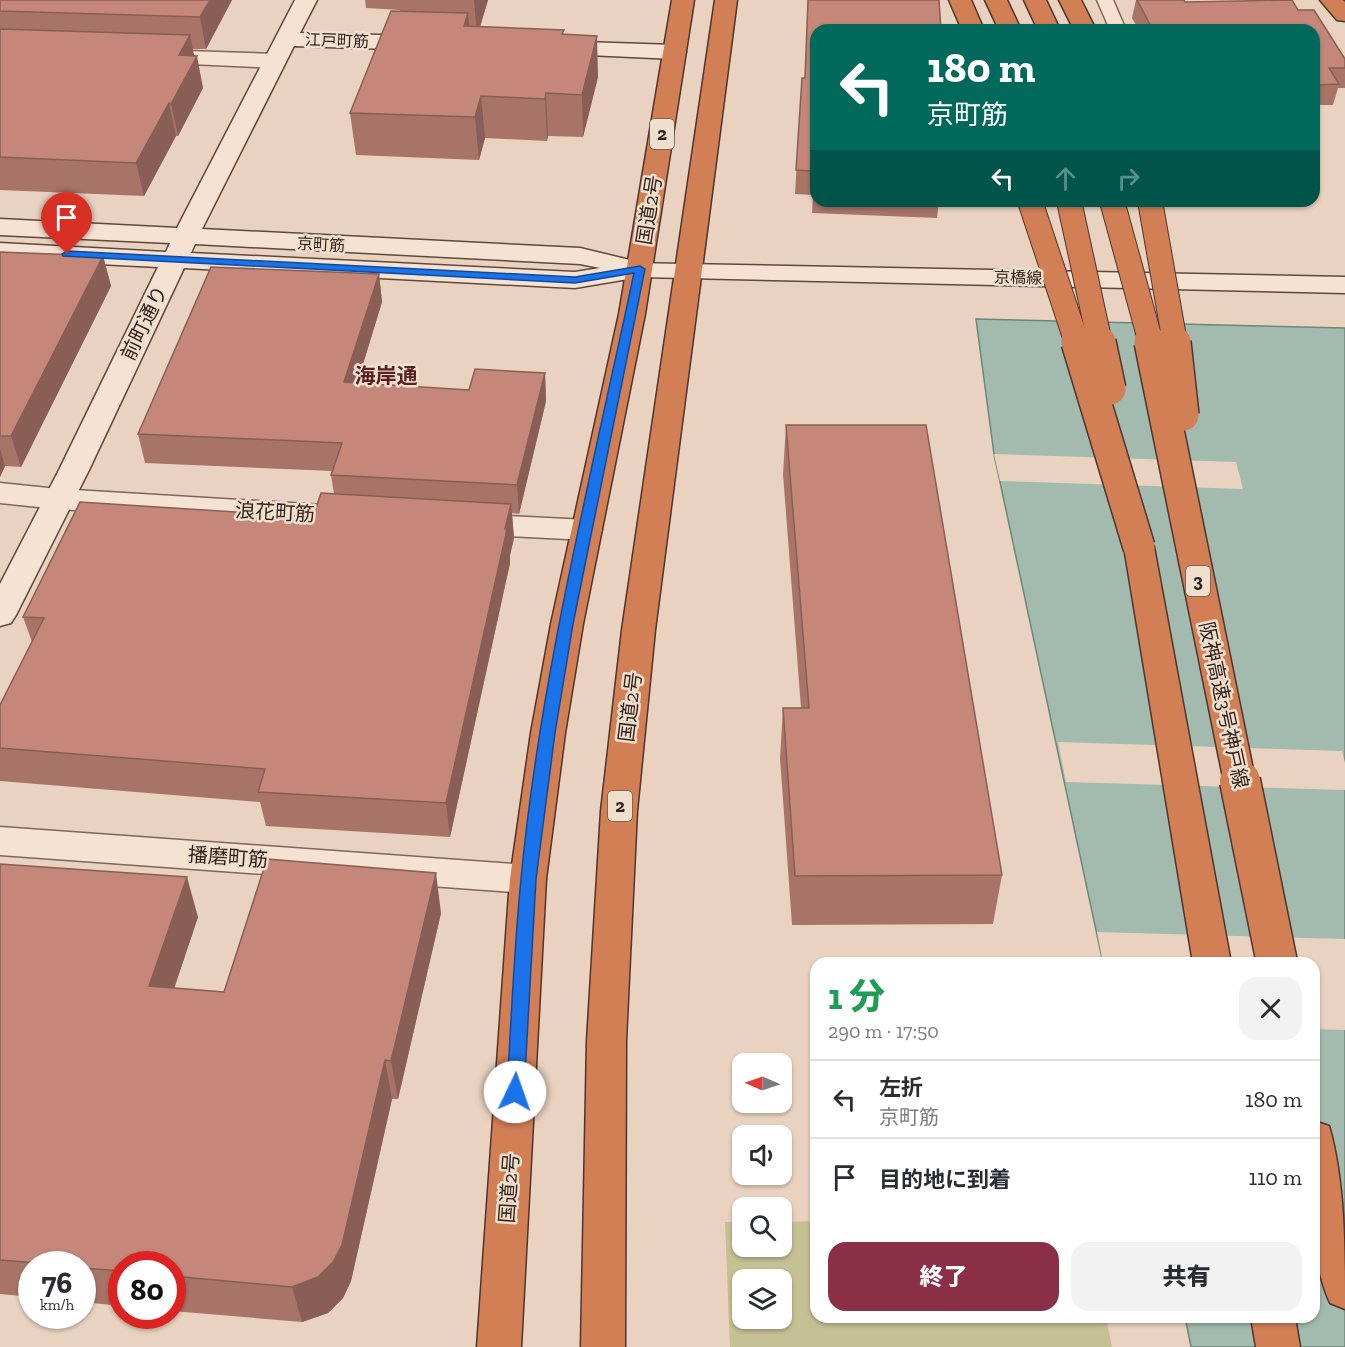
<!DOCTYPE html>
<html lang="ja">
<meta charset="utf-8">
<style>
:root{--surface:#fff;--page:#f2f2f3;--text:#2b2b33;--muted:#7c7c81;--line:#e1e1e2;--accent:#8a2f45}
body{margin:0;font-family:"Zilla Slab","Noto Sans JP",serif;background:var(--page);color:var(--text);height:100vh;display:flex;flex-direction:column;font-size:22px;white-space:nowrap}
*{box-sizing:border-box;margin:0}
p{font-size:20px;color:var(--muted)}
.icon{flex:none;width:33px;height:33px;fill:none;stroke:currentColor;stroke-width:2;stroke-linecap:round;stroke-linejoin:round}
.map{position:relative;flex:1;overflow:hidden}
.sheet{position:absolute;left:810px;top:957px;width:510px;height:366px;display:flex;flex-direction:column;background:var(--surface);border-radius:18px;box-shadow:0 2px 4px #0004}
.sheet>*{flex:none}
.guide{position:absolute;left:810px;top:24px;width:510px;height:183px;border-radius:18px;box-shadow:0 2px 4px #0004;background:#00695c;color:#fff;overflow:hidden}
.needle{width:39px;rotate:272deg}
.fabs{position:absolute;left:732px;top:1053px;display:grid;gap:12px}
.fabs a{display:grid;place-items:center;width:60px;height:60px;border-radius:12px;background:var(--surface);box-shadow:0 2px 4px #0004;font-size:30px}
.speed{position:absolute;left:18px;top:1251px;display:flex;gap:12px;font-size:30px;font-weight:700;text-align:center}
.speed>*{display:grid;place-content:center;width:78px;height:78px;border-radius:50%;background:var(--surface);box-shadow:0 2px 4px #0004;line-height:1}
.speed small{font-size:15px;font-weight:400}
.speed .limit{border:9px solid #d22;background:#fff;color:#111}
.pin{position:absolute;display:grid;place-items:center;width:51px;height:51px;color:#fff;margin:-62px -26px;border-radius:50% 50% 50% 0;rotate:-45deg;box-shadow:0 0 6px #0007}
.pin .icon{rotate:45deg}
.me{position:absolute;width:66px;margin:-33px;rotate:3deg;stroke-linejoin:round;filter:drop-shadow(0 0 4px #0008)}
.turn{display:flex;align-items:center;gap:21px;height:126px;padding:0 18px;font-size:27px}
.turn .icon{width:78px;height:78px;stroke-width:2.5}
.turn b{display:block;font-size:42px;line-height:51px}
.lanes{display:flex;align-items:center;height:57px;padding:0 18px;background:#0003;justify-content:center;gap:30px;direction:ltr}
.lanes .off{opacity:.35}
.round{display:grid;place-items:center;flex:none;width:63px;height:63px;border-radius:18px;background:var(--page)}
.head{display:flex;align-items:center;justify-content:space-between;height:102px;padding:0 18px}
h1{font-size:36px;font-weight:800;line-height:45px;color:#1e9e55}
.button{display:flex;gap:12px;margin-top:auto;padding:12px 18px}
.button a{flex:1;height:69px;border-radius:18px;background:var(--accent);color:#fff;font-size:24px;font-weight:800;line-height:69px;text-align:center}
.button a+a{background:var(--page);color:var(--text)}
ul{padding:0;list-style:none}
li{display:flex;align-items:center;gap:18px;height:78px;padding:0 18px;border-top:2px solid var(--line)}
li div{flex:1}
li b{display:block;font-size:22px}
li em{font-style:normal}
.map>svg:first-child{display:block}
.green{fill:#c6c095;fill-rule:evenodd}
.water{fill:#a2bbae;stroke:#6b887a;stroke-width:1.5}
.pier{fill:#e9d3c0}
.lines{fill:none;stroke-linecap:round;stroke-linejoin:round}
.lane-casing{stroke:#806559;stroke-width:3}
.street-casing{stroke:#806559;stroke-width:3}
.secondary-casing{stroke:#62473d;stroke-width:3}
.highway-casing{stroke:#4e352e;stroke-width:3}
.lane{fill:#f5e2d2;fill-rule:evenodd}
.street{fill:#f5e2d2;fill-rule:evenodd}
.secondary{fill:#f5e2d2;fill-rule:evenodd}
.highway{fill:#d27f56;fill-rule:evenodd}
.highway-bridge-far2-casing{stroke:#4e352e;stroke-width:26;stroke-linecap:butt}
.highway-bridge-far1-casing{stroke:#4e352e;stroke-width:34;stroke-linecap:butt}
.highway-bridge-casing{stroke:#4e352e;stroke-width:43;stroke-linecap:butt}
.highway-bridge-far2{stroke:#d27f56;stroke-width:24}
.highway-bridge-far1{stroke:#d27f56;stroke-width:31}
.highway-bridge{stroke:#d27f56;stroke-width:40}
.wall{fill:#a97468}
.shaded-wall{fill:#895e55}
.building{fill:#c48779;stroke:#895e55;stroke-width:1.5}
.route{fill:#1a73e8;stroke:#114b97;stroke-width:1.5}
.labels{text-anchor:middle;stroke-width:5;stroke-linejoin:round;paint-order:stroke}
.far-street-label{font-size:16px;fill:#31221d;stroke:#f1dfce}
.shield{fill:#f1dfce;stroke:#6b5b52;stroke-width:1.5}
.shield-label{font-size:18px;font-weight:bold;fill:#31221d}
.street-label{font-size:20px;fill:#31221d;stroke:#f1dfce}
.neighbourhood-label{font-size:21px;font-weight:bold;fill:#5a2021;stroke:#f1dfce}
</style>
<div class="map">
<svg width="1345" height="1347" viewBox="0 0 1345 1347">
<rect width="100%" height="100%" fill="#e9d3c0"/>
<path class="green" d="M 816,1221 L 816,1317 L 1106,1317 L 1112,1347 L 730,1347 L 725,1222 L 742,1222 L 742,1246 L 782,1246 L 782,1222 ZM 742,1280 L 782,1280 L 782,1318 L 742,1318 Z"/>
<path class="water" d="M 976,319 L 1345,328 L 1345,1347 L 1191,1347 L 1185,1317 L 1314,1317 L 1314,963 L 1103,963 L 994,454 Z"/>
<g class="pier">
<path d="M 994,454 L 1236,462 L 1243,489 L 1000,481 Z"/>
<path d="M 1058,742 L 1342,751 L 1345,763 L 1345,790 L 1066,782 Z"/>
<path d="M 1097,932 L 1345,939 L 1345,1030 L 1314,1029 L 1314,963 L 1103,963 Z"/>
</g>
<g class="lines">
<defs>
<path id="lane" d="M 1097,0 L 1113,0 L 1126,30 L 1110,30 Z"/>
<g id="street">
<path d="M 155,50 L 275,54 L 283,56 L 286,61 L 283,66 L 275,68 L 147,62 L 144,57 L 147,52 Z"/>
<path d="M 0,483 L 58,489 L 357,507 L 368,510 L 372,517 L 368,524 L 357,527 L 58,509 L 0,503 Z"/>
<path d="M 469,514 L 587,520 L 598,523 L 602,530 L 598,537 L 587,540 L 469,534 L 458,531 L 454,524 L 458,517 Z"/>
<path d="M 0,827 L 528,865 L 541,869 L 546,879 L 541,889 L 528,893 L 0,855 Z"/>
</g>
<g id="secondary">
<path d="M 295,0 L 317,0 L 300,33 L 423,36 L 431,38 L 434,43 L 431,48 L 423,50 L 294,46 L 202,229 L 580,248 L 630,260 L 632,263 L 1345,277 L 1345,293 L 640,277 L 575,288 L 184,268 L 89,470 L 16,615 L 11,623 L 0,626 L 0,584 L 59,470 L 158,267 L 0,259 L 0,243 L 166,252 L 170,243 L 0,235 L 0,219 L 177,228 ZM 195,244 L 580,264 L 600,268 L 575,272 L 191,253 Z"/>
<path d="M 552,41 L 675,45 L 683,47 L 686,52 L 683,57 L 675,59 L 544,53 L 541,48 L 544,43 Z"/>
</g>
<g id="highway">
<path d="M 672,0 L 694,0 L 645,314 L 583,624 L 565,733 L 546,879 L 521,1347 L 477,1347 L 510,879 L 531,733 L 551,624 L 619,314 Z"/>
<path d="M 715,0 L 737,0 L 655,630 L 637,811 L 626,1041 L 625,1347 L 581,1347 L 587,1041 L 601,811 L 622,630 Z"/>
<path d="M 949,0 L 971,0 L 984,30 L 962,30 Z"/>
<path d="M 985,0 L 1007,0 L 1021,30 L 999,30 Z"/>
<path d="M 1024,0 L 1046,0 L 1060,30 L 1038,30 Z"/>
<path d="M 1059,0 L 1081,0 L 1096,30 L 1074,30 Z"/>
<path d="M 1320,0 L 1343,0 L 1345,2 L 1345,21 L 1337,20 Z"/>
<path d="M 1139,537 L 1150,540 L 1154,547 L 1231,963 L 1193,963 L 1124,547 L 1128,540 Z"/>
<path d="M 1314,1121 L 1329,1126 C 1345,1181 1345,1249 1345,1309 L 1330,1303 C 1305,1247 1314,1180 1314,1121 Z"/>
<path d="M 1251,1317 L 1295,1317 L 1300,1347 L 1256,1347 Z"/>
</g>
</defs>
<use href="#lane" class="lane-casing"/>
<use href="#street" class="street-casing"/>
<use href="#secondary" class="secondary-casing"/>
<use href="#highway" class="highway-casing"/>
<use href="#lane" class="lane"/>
<use href="#street" class="street"/>
<use href="#secondary" class="secondary"/>
<use href="#highway" class="highway"/>
<defs>
<g id="highway-bridge-far2">
<path d="M 1030,201 L 1077,343"/>
<path d="M 1069,201 L 1100,343"/>
<path d="M 1112,201 L 1151,343"/>
<path d="M 1150,201 L 1175,343"/>
</g>
<g id="highway-bridge-far1">
<path d="M 1077,342 L 1139,547"/>
<path d="M 1100,342 L 1110,389"/>
<path d="M 1150,342 L 1240,783"/>
<path d="M 1175,342 L 1183,415"/>
</g>
<path id="highway-bridge" d="M 1240,781 L 1277,963"/>
</defs>
<use href="#highway-bridge-far2" class="highway-bridge-far2-casing"/>
<use href="#highway-bridge-far1" class="highway-bridge-far1-casing"/>
<use href="#highway-bridge" class="highway-bridge-casing"/>
<use href="#highway-bridge-far2" class="highway-bridge-far2"/>
<use href="#highway-bridge-far1" class="highway-bridge-far1"/>
<use href="#highway-bridge" class="highway-bridge"/>
</g>
<g class="wall">
<path d="M 0,0 L 232,0 L 206,49 L 192,49 L 203,88 L 178,136 L 176,136 L 144,196 L 0,190 Z"/>
<path d="M 365,0 L 488,0 L 480,27 L 564,34 L 598,77 L 583,137 L 548,136 L 547,141 L 485,138 L 479,160 L 356,155 L 350,113 L 400,11 L 400,10 L 366,8 Z"/>
<path d="M 1136,0 L 1184,0 L 1185,2 L 1298,10 L 1345,59 L 1345,88 L 1338,88 L 1333,105 L 1314,105 L 1314,30 L 1139,30 L 1132,18 Z"/>
<path d="M 816,30 L 816,201 L 939,201 L 937,218 L 812,213 L 813,195 L 795,194 L 802,78 L 804,78 Z"/>
<path d="M 0,252 L 103,256 L 111,286 L 21,467 L 5,466 L 0,477 Z"/>
<path d="M 379,274 L 382,302 L 357,383 L 469,390 L 545,373 L 546,401 L 519,514 L 512,513 L 514,538 L 510,555 L 510,563 L 450,837 L 266,826 L 260,802 L 0,781 L 0,705 L 32,642 L 23,617 L 313,517 L 334,494 L 331,475 L 332,471 L 145,463 L 138,434 Z"/>
<path d="M 786,425 L 1002,875 L 993,924 L 792,925 L 780,758 L 783,708 L 801,708 L 783,474 Z"/>
<path d="M 0,864 L 198,917 L 174,988 L 224,992 L 441,913 L 398,1099 L 392,1099 L 351,1281 L 343,1298 L 328,1313 L 302,1322 L 172,1311 L 172,1264 L 122,1264 L 122,1306 L 82,1302 L 82,1264 L 32,1264 L 32,1297 L 0,1294 Z"/>
</g>
<g class="shaded-wall">
<path d="M 210,0 L 232,0 L 206,49 L 200,17 Z"/>
<path d="M 474,0 L 488,0 L 477,36 Z"/>
<path d="M 468,13 L 472,54 L 464,26 Z"/>
<path d="M 190,35 L 195,60 L 197,56 L 203,88 L 178,136 L 171,104 L 179,55 Z"/>
<path d="M 597,36 L 598,77 L 583,137 L 582,95 Z"/>
<path d="M 546,93 L 548,136 L 547,141 L 545,99 Z"/>
<path d="M 481,96 L 485,138 L 479,160 L 475,117 Z"/>
<path d="M 169,103 L 176,136 L 144,196 L 136,163 Z"/>
<path d="M 103,256 L 111,286 L 21,467 L 11,436 Z"/>
<path d="M 379,274 L 382,302 L 349,410 L 344,382 Z"/>
<path d="M 545,373 L 546,401 L 519,514 L 517,485 Z"/>
<path d="M 0,449 L 5,466 L 0,477 Z"/>
<path d="M 511,504 L 514,538 L 510,555 L 510,563 L 450,837 L 446,803 Z"/>
<path d="M 436,873 L 441,913 L 398,1099 L 391,1061 Z"/>
<path d="M 187,877 L 198,917 L 162,1025 L 149,986 Z"/>
<path d="M 385,1060 L 392,1099 L 351,1281 L 343,1298 L 328,1313 L 302,1322 L 292,1287 Z"/>
</g>
<g class="building">
<path d="M 0,0 L 210,0 L 200,17 L 0,11 Z"/>
<path d="M 808,0 L 939,0 L 941,30 L 816,30 L 816,188 L 813,188 L 814,171 L 796,170 L 802,78 L 805,78 Z"/>
<path d="M 1137,0 L 1184,0 L 1185,2 L 1292,0 L 1298,10 L 1314,10 L 1345,59 L 1345,68 L 1329,68 L 1339,84 L 1314,85 L 1314,30 L 1153,30 Z"/>
<path d="M 391,11 L 468,13 L 464,26 L 564,30 L 562,34 L 597,36 L 582,95 L 546,93 L 545,99 L 481,96 L 475,117 L 350,113 Z"/>
<path d="M 0,29 L 190,35 L 179,55 L 197,56 L 171,104 L 169,103 L 136,163 L 0,157 Z"/>
<path d="M 0,252 L 103,256 L 11,436 L 0,436 Z"/>
<path d="M 211,267 L 379,274 L 344,382 L 469,390 L 475,369 L 545,373 L 517,485 L 331,475 L 342,443 L 138,434 Z"/>
<path d="M 786,425 L 926,425 L 1002,875 L 795,876 L 783,708 L 809,708 Z"/>
<path d="M 321,493 L 511,504 L 505,529 L 507,529 L 446,803 L 258,792 L 265,769 L 0,748 L 0,705 L 44,618 L 23,617 L 80,502 L 313,517 Z"/>
<path d="M 267,859 L 436,873 L 391,1061 L 385,1060 L 342,1245 L 333,1262 L 318,1277 L 292,1287 L 172,1276 L 172,1264 L 122,1264 L 122,1271 L 82,1268 L 82,1264 L 51,1264 L 0,1260 L 0,864 L 187,877 L 149,986 L 224,992 Z"/>
</g>
<path class="route" d="M 67,251 L 575,277 L 640,266 L 645,269 L 573,624 L 555,733 L 536,879 L 524,1092 L 521,1097 L 515,1099 L 509,1097 L 507,1092 C 511,1021 514,950 521,879 C 540,677 592,472 634,273 L 575,283 L 63,256 L 62,254 Z"/>
<g class="labels">
<g class="far-street-label">
<text transform="translate(337 40) rotate(2)" y="6">江戸町筋</text>
<text transform="translate(321 244) rotate(3)" y="6">京町筋</text>
<text transform="translate(1018 277) rotate(1)" y="6">京橋線</text>
</g>
<g class="shield">
<rect x="650" y="119" width="24" height="30" rx="4.5"/>
<rect x="1186" y="566" width="24" height="30" rx="4.5"/>
<rect x="608" y="791" width="24" height="30" rx="4.5"/>
</g>
<g class="shield-label">
<text x="662" y="140">2</text>
<text x="1198" y="587">3</text>
<text x="620" y="812">2</text>
</g>
<g class="street-label">
<text transform="translate(649 210) rotate(-81)" y="7">国道2号</text>
<text transform="translate(144 323) rotate(-64)" y="7">前町通り</text>
<text transform="translate(275 512) rotate(3)" y="7">浪花町筋</text>
<text transform="translate(1224 705) rotate(78)" y="7">阪神高速3号神戸線</text>
<text transform="translate(630 707) rotate(-83)" y="7">国道2号</text>
<text transform="translate(228 857) rotate(4)" y="7">播磨町筋</text>
<text transform="translate(509 1188) rotate(-86)" y="7">国道2号</text>
</g>
<g class="neighbourhood-label">
<text x="386" y="383">海岸通</text>
</g>
</g>
</svg>
<div class="fabs">
<a><svg class="needle" viewBox="-14 -14 28 28"><path d="M0-13l5 13h-10z" fill="#e53935"/><path d="M0 13l5-13h-10z" fill="#7c7c81"/></svg></a>
<a><svg class="icon" aria-label="sound" viewBox="0 0 24 24"><path d="M4 9h4l5-4v14l-5-4H4zM17 9q2 3 0 6"/></svg></a>
<a><svg class="icon" aria-label="search" viewBox="0 0 24 24"><circle cx="10" cy="10" r="6"/><path d="M15 15l6 6"/></svg></a>
<a><svg class="icon" aria-label="layers" viewBox="0 0 24 24"><path d="M12 4l9 5-9 5-9-5zM3 14l9 5 9-5"/></svg></a>
</div>
<div class="speed"><div>76<small>km/h</small></div><div class="limit">80</div></div>
<div class="pin" style="left:67px;top:254px;background:#d93025"><svg class="icon" aria-label="arrive" viewBox="0 0 24 24"><path d="M6 21V4h12l-3 4 3 4H6"/></svg></div>
<svg class="me" style="left:515px;top:1092px" viewBox="-20 -20 40 40"><circle r="19" fill="#fff"/><path d="M0-13L10 11 0 6-10 11z" fill="#1a73e8"/></svg>
<div class="guide">
<div class="turn"><svg class="icon" aria-label="left" viewBox="0 0 24 24"><path d="M17 20v-9H6M10 6l-5 5 5 5"/></svg><div><b>180 m</b>京町筋</div></div>
<div class="lanes"><svg class="icon" aria-label="left" viewBox="0 0 24 24"><path d="M17 20v-9H6M10 6l-5 5 5 5"/></svg><svg class="icon off" aria-label="ahead" viewBox="0 0 24 24"><path d="M12 20V5M6 11l6-6 6 6"/></svg><svg class="icon off" aria-label="right" viewBox="0 0 24 24"><path d="M7 20v-9h11M14 6l5 5-5 5"/></svg></div>
</div>
<section class="sheet">
<div class="head"><div><h1>1 分</h1><p>290 m · 17:50</p></div><a class="round"><svg class="icon" aria-label="close" viewBox="0 0 24 24"><path d="M6 6l12 12M18 6L6 18"/></svg></a></div>
<ul>
<li><svg class="icon" aria-label="left" viewBox="0 0 24 24"><path d="M17 20v-9H6M10 6l-5 5 5 5"/></svg><div><b>左折</b><p>京町筋</p></div><em>180 m</em></li>
<li><svg class="icon" aria-label="arrive" viewBox="0 0 24 24"><path d="M6 21V4h12l-3 4 3 4H6"/></svg><div><b>目的地に到着</b></div><em>110 m</em></li>
</ul>
<div class="button"><a>終了</a><a>共有</a></div>
</section>
</div>
